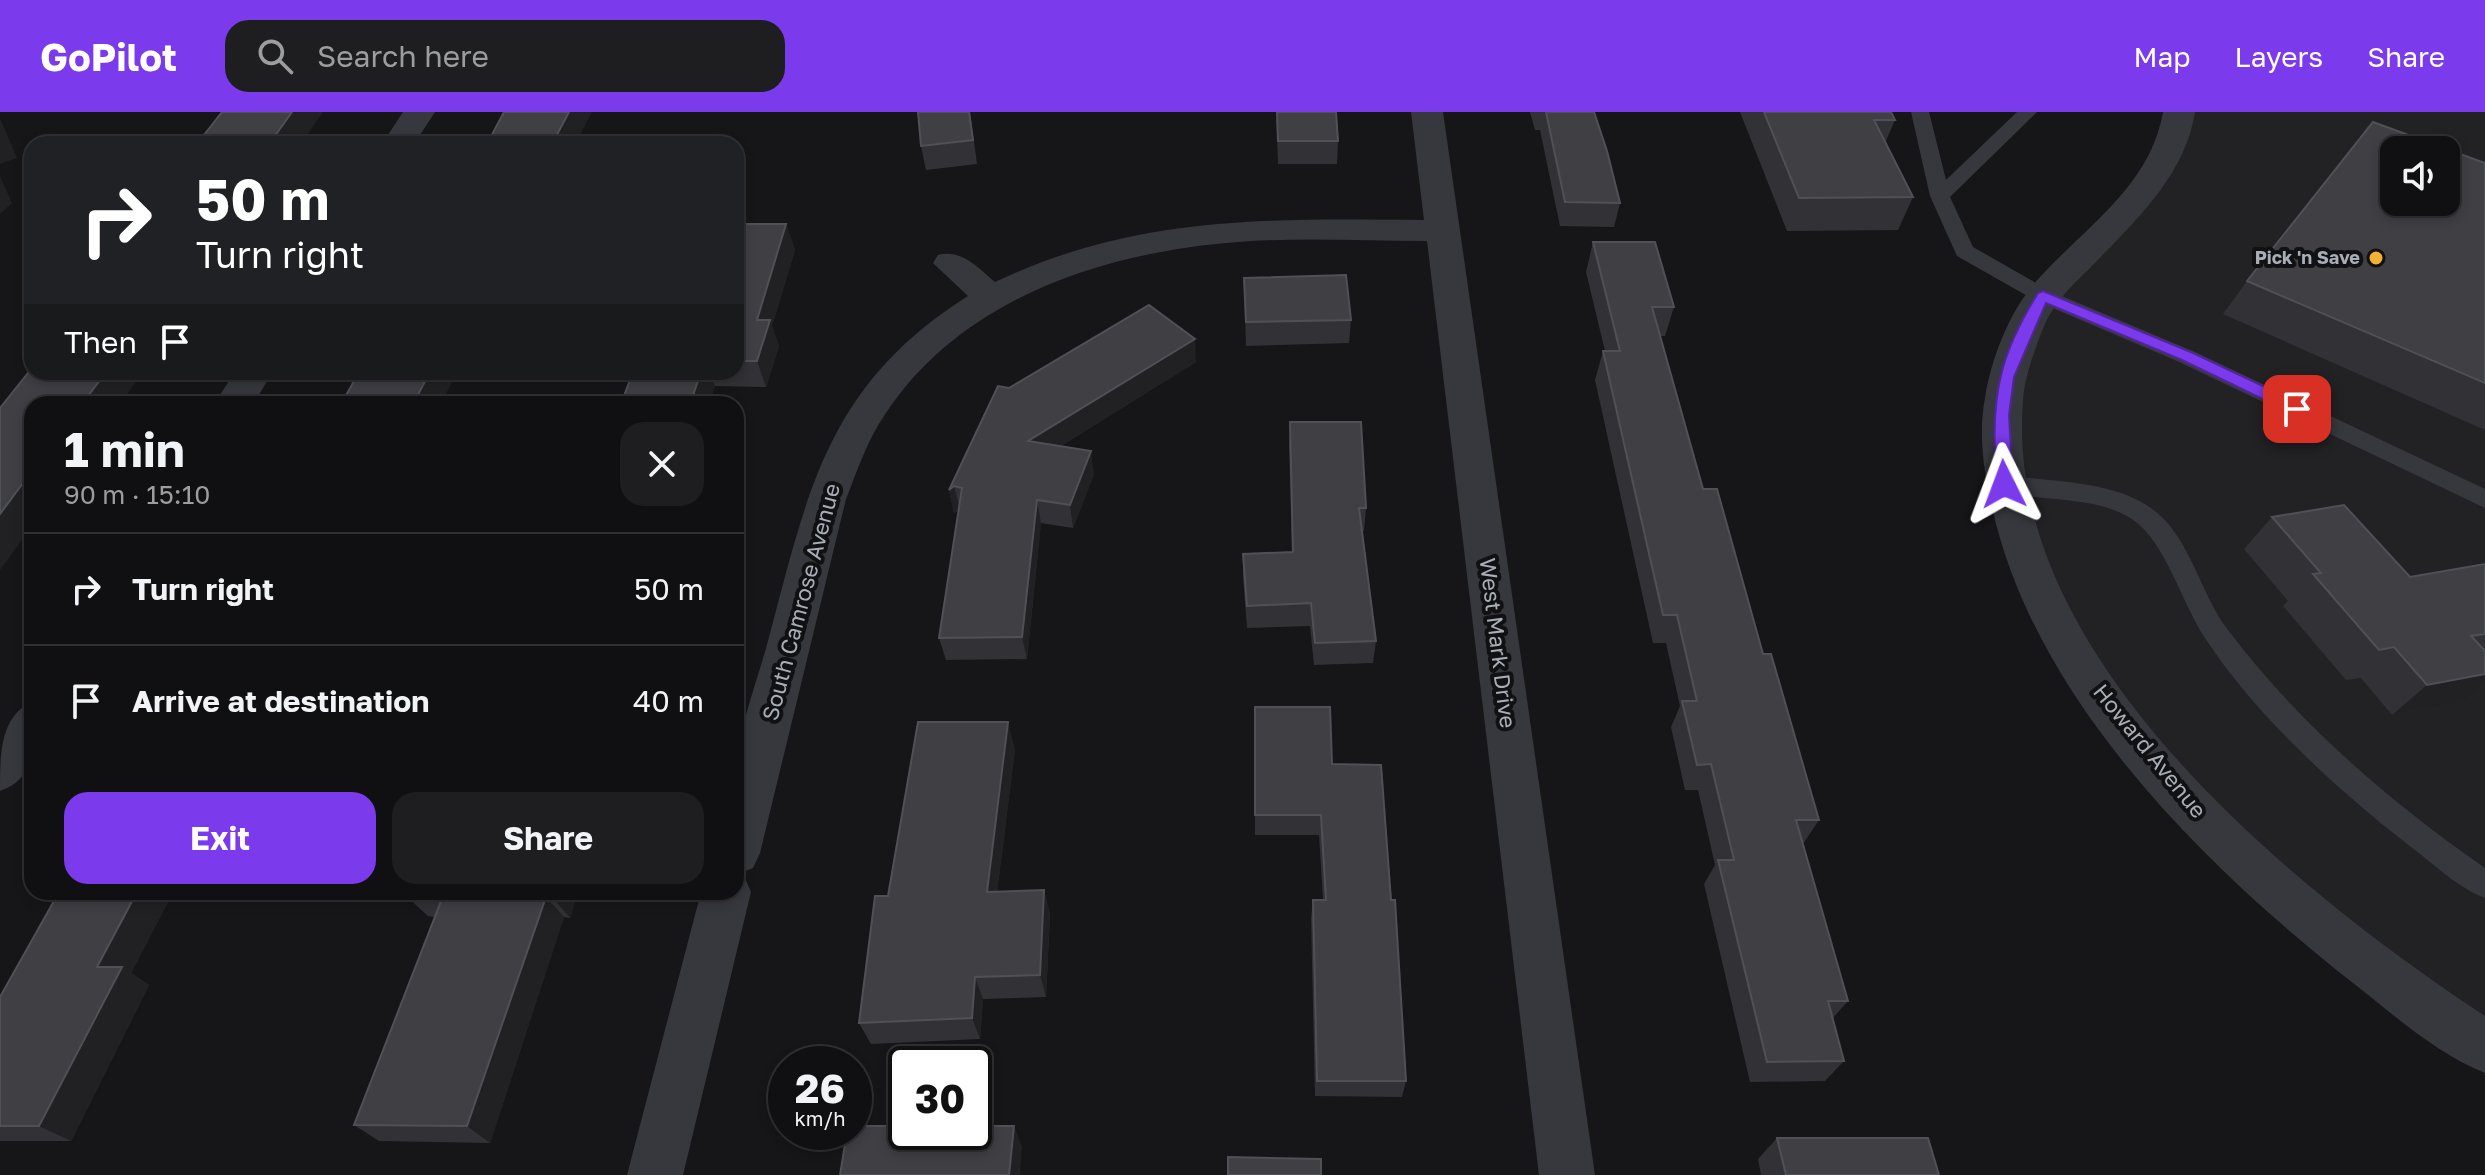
<!DOCTYPE html>
<meta charset="utf-8">
<style>
:root{--surface:#101012;--page:#1e1e20;--text:#f1f3f6;--muted:#9c9d9f;--line:#303032;--accent:#7c3aed}
body{margin:0;font-family:"Golos Text",sans-serif;background:var(--page);color:var(--text);height:100vh;display:flex;flex-direction:column;font-size:30px;white-space:nowrap}
*{box-sizing:border-box;margin:0}
p{font-size:26px;color:var(--muted)}
.icon{flex:none;width:44px;height:44px;fill:none;stroke:currentColor;stroke-width:2;stroke-linecap:round;stroke-linejoin:round}
.map{position:relative;flex:1;overflow:hidden}
.drawer{position:absolute;left:24px;top:284px;width:720px;height:504px;display:flex;flex-direction:column;background:var(--surface);border-radius:24px;box-shadow:0 4px 12px #0003,0 0 0 2px var(--line)}
.drawer>*{flex:none}
.hud{position:absolute;left:24px;top:24px;width:720px;height:244px;border-radius:24px;box-shadow:0 4px 12px #0003,0 0 0 2px var(--line);background:#202124;color:#fff;overflow:hidden}
.buttons{position:absolute;left:2380px;top:24px;display:grid;gap:16px}
.buttons a{display:grid;place-items:center;width:80px;height:80px;border-radius:16px;background:var(--surface);box-shadow:0 4px 12px #0003,0 0 0 2px var(--line);font-size:40px}
.speed{position:absolute;left:768px;top:934px;display:flex;gap:16px;font-size:40px;font-weight:700;text-align:center}
.speed>*{display:grid;place-content:center;width:104px;height:104px;border-radius:50%;background:var(--surface);box-shadow:0 4px 12px #0003,0 0 0 2px var(--line);line-height:1}
.speed small{font-size:20px;font-weight:400}
.speed .limit{border:4px solid #111;border-radius:12px;background:#fff;color:#111}
.pin{position:absolute;display:grid;place-items:center;width:68px;height:68px;color:#fff;margin:-34px;border-radius:16px;box-shadow:0 4px 12px #0006}
.me{position:absolute;width:88px;margin:-44px;rotate:357deg;stroke-linejoin:round;filter:drop-shadow(0 0 6px #0008)}
.turn{display:flex;align-items:center;gap:28px;height:168px;padding:0 40px;font-size:36px}
.turn .icon{width:104px;height:104px;stroke-width:2.5}
.turn b{display:block;font-size:56px;line-height:68px}
.then{display:flex;align-items:center;height:76px;padding:0 40px;background:#0003;gap:16px;font-size:30px}
.round{display:grid;place-items:center;flex:none;width:84px;height:84px;border-radius:24px;background:var(--page)}
.headline{display:flex;align-items:center;justify-content:space-between;height:136px;padding:0 40px}
h1{font-size:48px;font-weight:700;line-height:60px}
.primary-button{display:flex;gap:16px;margin-top:auto;padding:16px 40px}
.primary-button a{flex:1;height:92px;border-radius:24px;background:var(--accent);color:#fff;font-size:32px;font-weight:700;line-height:92px;text-align:center}
.primary-button a+a{background:var(--page);color:var(--text)}
ul{padding:0;list-style:none}
li{display:flex;align-items:center;gap:24px;height:112px;padding:0 40px;border-top:2px solid var(--line)}
li div{flex:1}
li b{display:block;font-size:30px}
li em{font-style:normal}
header{display:flex;align-items:center;gap:48px;box-sizing:border-box;height:112px;padding:0 40px;background:var(--accent);color:#fff}
header strong{font-size:38px}
nav{display:flex;gap:44px;margin-inline-start:auto;font-size:28px}
.search{width:560px;height:72px;background:var(--page);display:flex;align-items:center;gap:20px;box-sizing:border-box;padding:0 28px;border-radius:24px;color:var(--muted);font-size:30px}
.map>svg:first-child{display:block}
.built{fill:#222225;fill-rule:evenodd}
.lines{fill:none;stroke-linecap:round;stroke-linejoin:round}
.service{fill:#37383d;fill-rule:evenodd}
.minor{fill:#37383d;fill-rule:evenodd}
.wall{fill:#323236}
.shaded-wall{fill:#212124}
.building{fill:#3f3f44;stroke:#4f5156;stroke-width:2;fill-rule:evenodd}
.route{fill:#7c3aed;stroke:#51269a;stroke-width:2}
.poi-dot{fill:#f2b134;stroke:#111113;stroke-width:3}
.labels{text-anchor:middle;stroke-width:8;stroke-linejoin:round;paint-order:stroke}
.far-poi-label{font-size:18px;font-weight:bold;fill:#a8adb8;stroke:#111113;text-anchor:end}
.street-label{font-size:22px;fill:#a8adb8;stroke:#111113}
</style>
<header>
<strong>GoPilot</strong>
<div class="search"><svg class="icon" aria-label="search" viewBox="0 0 24 24"><circle cx="10" cy="10" r="6"/><path d="M15 15l6 6"/></svg>Search here</div>
<nav><a>Map</a><a>Layers</a><a>Share</a></nav>
</header>
<div class="map">
<svg width="2485" height="1063" viewBox="0 0 2485 1063">
<rect width="100%" height="100%" fill="#161618"/>
<path class="built" d="M 2179,0 L 2485,0 L 2485,934 L 2314,809 L 2062,520 L 2001,303 L 2072,154 L 2148,72 ZM 2394,38 L 2446,38 L 2446,90 L 2394,90 Z"/>
<g class="lines">
<g class="service">
<path d="M 1911,0 L 1929,0 L 1946,68 L 2017,0 L 2037,0 L 1950,85 L 1973,135 L 2050,179 L 2195,240 L 2485,377 L 2485,396 L 2179,250 L 2036,189 L 1957,144 L 1930,84 Z"/>
<path d="M 2004,363 C 2050,370 2111,368 2151,396 C 2190,423 2200,482 2228,518 C 2298,611 2390,690 2485,756 L 2485,786 C 2461,777 2440,758 2420,742 C 2343,683 2258,607 2205,526 C 2182,492 2166,430 2132,407 C 2093,382 2039,391 1996,378 L 1992,372 L 1996,366 Z"/>
</g>
<g class="minor">
<path d="M 403,0 L 435,0 L 414,32 L 382,32 Z"/>
<path d="M 1411,0 L 1443,0 L 1595,1063 L 1539,1063 L 1427,129 C 1364,129 1301,125 1238,130 C 1105,140 960,186 884,304 C 867,329 857,359 846,387 L 760,741 L 753,756 L 738,762 L 744,764 L 751,780 L 683,1063 L 627,1063 L 701,780 L 736,780 C 736,738 734,695 736,652 C 738,620 759,563 768,529 C 808,379 827,273 968,184 L 933,151 L 938,143 C 962,137 977,155 995,170 C 1138,102 1271,107 1424,108 Z"/>
<path d="M 2163,0 L 2195,0 C 2185,65 2133,111 2089,157 C 2070,175 2051,194 2042,219 C 2034,240 2024,267 2023,289 C 2002,544 2295,778 2485,904 L 2485,961 C 2437,942 2394,903 2353,871 C 2204,754 2034,587 1992,395 C 1984,361 1978,321 1985,286 C 1991,248 2008,203 2033,173 C 2080,118 2150,77 2163,0 Z"/>
<path d="M 235,260 L 273,260 L 253,292 L 214,292 Z"/>
<path d="M 32,590 C 32,626 41,665 0,679 C 0,643 0,604 32,590 Z"/>
</g>
</g>
<g class="wall">
<path d="M 970,0 L 977,52 L 926,58 L 921,34 Z"/>
<path d="M 1276,0 L 1336,0 L 1338,29 L 1337,52 L 1278,52 Z"/>
<path d="M 1530,0 L 1594,0 L 1620,91 L 1614,115 L 1560,114 L 1540,18 L 1535,18 Z"/>
<path d="M 1740,0 L 1891,0 L 1895,8 L 1885,31 L 1913,85 L 1898,118 L 1787,119 Z"/>
<path d="M 2485,51 L 2485,318 L 2223,202 L 2247,169 Z"/>
<path d="M 736,112 L 786,112 L 795,138 L 772,214 L 779,234 L 766,275 L 715,274 L 709,292 L 621,292 L 633,260 L 736,260 Z"/>
<path d="M 1593,130 L 1674,195 L 1665,224 L 1660,224 L 1703,377 L 1763,542 L 1819,708 L 1803,732 L 1848,889 L 1832,907 L 1844,949 L 1825,969 L 1750,970 L 1704,772 L 1715,753 L 1698,678 L 1685,678 L 1671,615 L 1680,594 L 1666,531 L 1653,531 L 1595,268 L 1603,239 L 1605,239 L 1586,160 Z"/>
<path d="M 1244,166 L 1351,208 L 1349,231 L 1246,234 Z"/>
<path d="M 1196,250 L 1061,334 L 1094,362 L 1073,416 L 1041,411 L 1027,547 L 946,548 L 939,526 L 959,398 L 954,401 L 949,378 L 1009,276 Z"/>
<path d="M 344,287 L 441,292 L 348,292 Z"/>
<path d="M 1290,310 L 1366,396 L 1364,419 L 1362,419 L 1376,529 L 1373,551 L 1314,553 L 1310,514 L 1247,516 L 1243,465 L 1243,442 L 1292,440 L 1289,333 Z"/>
<path d="M 2272,405 L 2410,465 L 2485,452 L 2485,573 L 2466,589 L 2392,603 L 2361,566 L 2346,568 L 2283,494 L 2288,489 L 2244,437 Z"/>
<path d="M 1255,595 L 1332,652 L 1391,788 L 1406,969 L 1402,985 L 1315,984 L 1311,806 L 1313,788 L 1323,788 L 1319,723 L 1255,723 Z"/>
<path d="M 1015,637 L 997,780 L 1044,778 L 1050,802 L 1046,885 L 983,887 L 980,927 L 871,932 L 859,911 L 888,784 Z"/>
<path d="M 59,780 L 173,780 L 131,861 L 149,873 L 71,1029 L 0,1029 L 0,885 Z"/>
<path d="M 408,780 L 578,780 L 570,806 L 564,805 L 490,1031 L 379,1029 L 354,1013 L 435,805 L 428,804 L 406,784 Z"/>
<path d="M 1777,1026 L 1939,1063 L 1761,1063 L 1758,1047 Z"/>
</g>
<g class="shaded-wall">
<path d="M 292,0 L 323,0 L 301,32 L 269,32 Z"/>
<path d="M 569,0 L 592,0 L 575,32 L 552,32 Z"/>
<path d="M 0,6 L 17,46 L 0,52 Z"/>
<path d="M 0,64 L 12,91 L 0,102 Z"/>
<path d="M 786,112 L 795,138 L 772,214 L 779,234 L 766,275 L 757,249 L 757,208 Z"/>
<path d="M 1195,227 L 1196,250 L 1032,352 L 1028,329 Z"/>
<path d="M 106,260 L 143,260 L 120,292 L 82,292 Z"/>
<path d="M 430,260 L 457,260 L 441,292 L 413,292 Z"/>
<path d="M 701,260 L 709,260 L 715,274 L 709,292 L 690,292 Z"/>
<path d="M 1091,339 L 1094,362 L 1073,416 L 1070,393 Z"/>
<path d="M 32,359 L 32,414 L 0,458 L 0,402 Z"/>
<path d="M 954,374 L 960,397 L 954,401 L 949,378 Z"/>
<path d="M 1037,388 L 1041,411 L 1027,547 L 1022,525 Z"/>
<path d="M 2485,562 L 2485,573 L 2466,589 L 2392,603 L 2427,573 Z"/>
<path d="M 1008,610 L 1015,637 L 994,804 L 987,780 Z"/>
<path d="M 1044,778 L 1050,802 L 1046,885 L 1040,863 Z"/>
<path d="M 137,780 L 173,780 L 131,861 L 149,873 L 71,1029 L 39,1014 L 97,855 Z"/>
<path d="M 553,780 L 578,780 L 570,806 L 552,785 Z"/>
<path d="M 546,785 L 564,805 L 490,1031 L 467,1014 Z"/>
<path d="M 975,865 L 983,887 L 980,927 L 972,906 Z"/>
<path d="M 1014,1014 L 1022,1035 L 1020,1063 L 1009,1063 Z"/>
</g>
<g class="building">
<path d="M 222,0 L 292,0 L 269,32 L 197,32 Z"/>
<path d="M 504,0 L 569,0 L 552,32 L 487,32 Z"/>
<path d="M 918,0 L 969,0 L 973,28 L 921,34 Z"/>
<path d="M 1277,0 L 1336,0 L 1338,29 L 1278,29 Z"/>
<path d="M 1546,0 L 1594,0 L 1607,39 L 1620,91 L 1565,90 Z"/>
<path d="M 1764,0 L 1891,0 L 1895,8 L 1874,8 L 1913,85 L 1799,86 Z"/>
<path d="M 2373,10 L 2485,51 L 2485,271 L 2247,169 ZM 2394,38 L 2446,38 L 2446,90 L 2394,90 Z"/>
<path d="M 736,112 L 786,112 L 757,208 L 770,208 L 757,249 L 736,249 Z"/>
<path d="M 1593,130 L 1655,130 L 1674,195 L 1652,195 L 1703,377 L 1717,377 L 1763,542 L 1771,542 L 1819,708 L 1796,708 L 1848,889 L 1828,889 L 1844,949 L 1767,950 L 1718,748 L 1734,748 L 1711,652 L 1697,653 L 1682,589 L 1697,589 L 1677,503 L 1663,503 L 1603,239 L 1620,239 Z"/>
<path d="M 1346,163 L 1351,208 L 1246,210 L 1244,166 Z"/>
<path d="M 1149,193 L 1195,227 L 1028,329 L 1091,339 L 1070,393 L 1037,388 L 1022,525 L 939,526 L 962,376 L 954,374 L 949,378 L 998,274 L 1009,276 Z"/>
<path d="M 32,256 L 32,260 L 106,260 L 82,292 L 32,292 L 32,359 L 0,402 L 0,296 Z"/>
<path d="M 359,260 L 430,260 L 413,292 L 355,292 L 358,287 L 344,287 Z"/>
<path d="M 633,260 L 701,260 L 690,292 L 621,292 Z"/>
<path d="M 1290,310 L 1361,310 L 1366,396 L 1359,396 L 1376,529 L 1315,531 L 1311,491 L 1247,494 L 1243,442 L 1293,440 Z"/>
<path d="M 2344,393 L 2410,465 L 2485,452 L 2485,522 L 2471,524 L 2485,539 L 2485,562 L 2427,573 L 2394,535 L 2379,538 L 2313,462 L 2321,461 L 2272,405 Z"/>
<path d="M 1255,595 L 1330,595 L 1332,652 L 1381,653 L 1391,788 L 1395,788 L 1406,969 L 1317,969 L 1313,788 L 1326,788 L 1321,703 L 1255,703 Z"/>
<path d="M 918,610 L 1008,610 L 987,780 L 1044,778 L 1040,863 L 975,865 L 972,906 L 859,911 L 875,784 L 888,784 Z"/>
<path d="M 59,780 L 137,780 L 97,855 L 122,855 L 39,1014 L 0,1014 L 0,885 Z"/>
<path d="M 408,780 L 553,780 L 552,785 L 546,785 L 467,1014 L 354,1013 L 443,784 L 406,784 Z"/>
<path d="M 854,1014 L 906,1014 L 906,1020 L 974,1020 L 974,1014 L 1014,1014 L 1009,1063 L 840,1063 L 847,1020 L 854,1020 Z"/>
<path d="M 1777,1026 L 1928,1026 L 1939,1063 L 1786,1063 Z"/>
<path d="M 1228,1045 L 1321,1047 L 1321,1063 L 1228,1063 Z"/>
</g>
<path class="route" d="M 2043,179 L 2193,241 L 2303,293 L 2305,297 L 2297,303 L 2292,301 L 2182,248 L 2046,191 L 2014,265 L 2009,303 L 2013,372 L 2010,376 L 1999,376 C 1994,366 1995,352 1995,340 C 1992,275 2004,236 2038,181 Z"/>
<circle class="poi-dot" cx="2376" cy="146" r="8"/>
<g class="labels">
<g class="far-poi-label">
<text x="2360" y="152">Pick 'n Save</text>
</g>
<g class="street-label">
<text transform="translate(801 490) rotate(-75)" y="8">South Camrose Avenue</text>
<text transform="translate(1498 531) rotate(83)" y="8">West Mark Drive</text>
<text transform="translate(2150 639) rotate(51)" y="8">Howard Avenue</text>
</g>
</g>
</svg>
<div class="buttons">
<a><svg class="icon" aria-label="sound" viewBox="0 0 24 24"><path d="M4 9h4l5-4v14l-5-4H4zM17 9q2 3 0 6"/></svg></a>
</div>
<div class="speed"><div>26<small>km/h</small></div><div class="limit">30</div></div>
<div class="pin" style="left:2297px;top:297px;background:#d93025"><svg class="icon" aria-label="arrive" viewBox="0 0 24 24"><path d="M6 21V4h12l-3 4 3 4H6"/></svg></div>
<svg class="me" style="left:2004px;top:372px" viewBox="-20 -20 40 40"><path d="M0-17L14 15 0 8-14 15z" fill="#7c3aed" stroke="#fff" stroke-width="4"/></svg>
<div class="hud">
<div class="turn"><svg class="icon" aria-label="right" viewBox="0 0 24 24"><path d="M7 20v-9h11M14 6l5 5-5 5"/></svg><div><b>50 m</b>Turn right</div></div>
<div class="then">Then<svg class="icon" aria-label="arrive" viewBox="0 0 24 24"><path d="M6 21V4h12l-3 4 3 4H6"/></svg></div>
</div>
<section class="drawer">
<div class="headline"><div><h1>1 min</h1><p>90 m · 15:10</p></div><a class="round"><svg class="icon" aria-label="close" viewBox="0 0 24 24"><path d="M6 6l12 12M18 6L6 18"/></svg></a></div>
<ul>
<li><svg class="icon" aria-label="right" viewBox="0 0 24 24"><path d="M7 20v-9h11M14 6l5 5-5 5"/></svg><div><b>Turn right</b></div><em>50 m</em></li>
<li><svg class="icon" aria-label="arrive" viewBox="0 0 24 24"><path d="M6 21V4h12l-3 4 3 4H6"/></svg><div><b>Arrive at destination</b></div><em>40 m</em></li>
</ul>
<div class="primary-button"><a>Exit</a><a>Share</a></div>
</section>
</div>
